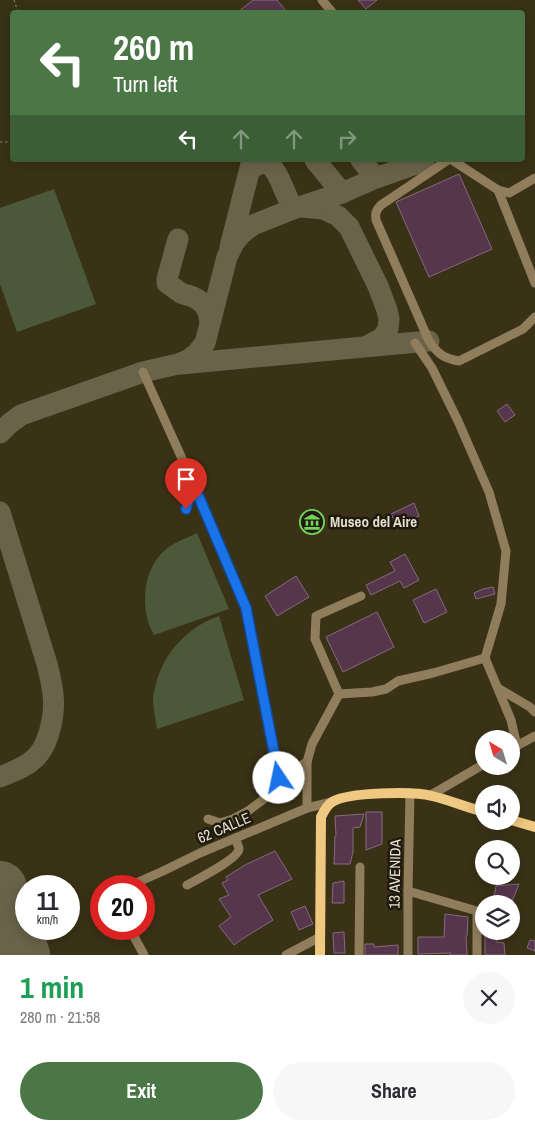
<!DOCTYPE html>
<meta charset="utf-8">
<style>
:root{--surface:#fff;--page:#f7f7f7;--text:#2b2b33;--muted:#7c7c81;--accent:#4b7645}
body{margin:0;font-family:"Archivo Narrow",sans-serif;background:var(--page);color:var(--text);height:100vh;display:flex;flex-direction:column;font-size:19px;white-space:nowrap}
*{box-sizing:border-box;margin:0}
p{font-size:16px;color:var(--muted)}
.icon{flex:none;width:28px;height:28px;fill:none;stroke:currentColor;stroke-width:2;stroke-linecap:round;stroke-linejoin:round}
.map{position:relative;height:955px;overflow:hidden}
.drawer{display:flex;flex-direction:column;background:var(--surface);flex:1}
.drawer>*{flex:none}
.banner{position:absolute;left:10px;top:10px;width:515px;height:152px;border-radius:5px;box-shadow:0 2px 12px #0003;background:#4b7645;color:#fff;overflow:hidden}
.needle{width:32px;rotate:322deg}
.fabs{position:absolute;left:475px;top:730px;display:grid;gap:10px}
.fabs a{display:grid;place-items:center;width:45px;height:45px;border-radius:50%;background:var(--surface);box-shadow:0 2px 12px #0003;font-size:25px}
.speed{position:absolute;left:15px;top:875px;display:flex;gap:10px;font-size:25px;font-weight:700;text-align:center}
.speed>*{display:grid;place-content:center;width:65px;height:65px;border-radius:50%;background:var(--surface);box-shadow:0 2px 12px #0003;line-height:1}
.speed small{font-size:12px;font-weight:400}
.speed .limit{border:8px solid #d22;background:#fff;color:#111}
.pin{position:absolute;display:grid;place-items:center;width:42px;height:42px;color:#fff;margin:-51px -21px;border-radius:50% 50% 50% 0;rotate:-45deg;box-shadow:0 0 5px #0007}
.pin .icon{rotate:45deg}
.me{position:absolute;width:55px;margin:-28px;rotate:349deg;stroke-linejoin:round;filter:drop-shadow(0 0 4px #0008)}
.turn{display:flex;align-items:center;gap:18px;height:105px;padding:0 20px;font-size:22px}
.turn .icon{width:65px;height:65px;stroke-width:2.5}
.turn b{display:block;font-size:35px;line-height:42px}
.lanes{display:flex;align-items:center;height:48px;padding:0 20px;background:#0003;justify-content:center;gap:25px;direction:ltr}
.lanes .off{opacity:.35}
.round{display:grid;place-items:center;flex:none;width:52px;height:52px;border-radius:26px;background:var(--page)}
.headline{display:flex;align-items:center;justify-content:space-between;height:85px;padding:0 20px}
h1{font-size:30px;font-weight:800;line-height:38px;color:#1e9e55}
.primary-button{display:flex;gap:10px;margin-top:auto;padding:10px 20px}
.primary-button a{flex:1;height:58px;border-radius:30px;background:var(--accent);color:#fff;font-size:20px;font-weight:800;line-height:58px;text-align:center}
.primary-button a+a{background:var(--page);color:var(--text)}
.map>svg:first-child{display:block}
.green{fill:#4b583a}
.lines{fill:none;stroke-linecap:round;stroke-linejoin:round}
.taxiway{stroke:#6a634a;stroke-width:21}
.runway{stroke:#6a634a;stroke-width:54}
.building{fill:#56364d;stroke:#856a7d}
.path{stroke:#8b846e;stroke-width:1;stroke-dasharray:2.5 2.5;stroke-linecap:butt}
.minor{stroke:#907d5c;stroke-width:9}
.major{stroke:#efc881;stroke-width:10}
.route-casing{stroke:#114b97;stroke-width:12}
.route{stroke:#1a73e8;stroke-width:9}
.labels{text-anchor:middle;stroke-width:5;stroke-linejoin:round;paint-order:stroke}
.poi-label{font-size:15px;font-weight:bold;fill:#e4dfcf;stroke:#1e1a0e;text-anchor:start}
.street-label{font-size:15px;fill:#e4dfcf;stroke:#1e1a0e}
</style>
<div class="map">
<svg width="535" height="955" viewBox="0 0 535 955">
<rect width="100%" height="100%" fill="#3a3216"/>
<g class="green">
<path d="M 54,189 L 96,304 L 17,332 L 0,284 L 0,208 Z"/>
<path d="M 197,533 L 229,609 L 154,635 C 152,631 149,626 148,621 C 141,596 146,563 169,547 C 177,541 188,538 197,533 Z"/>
<path d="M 219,616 L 244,700 L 157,729 C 156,720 153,709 153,699 C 153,694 155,689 156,684 C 164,652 188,627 219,616 Z"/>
</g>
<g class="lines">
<g class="taxiway">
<path d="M 315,160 L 342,193"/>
<path d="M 361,160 L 376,178"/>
<path d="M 250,170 C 269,154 276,170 283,187 C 286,194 289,201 293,209"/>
<path d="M 302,207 L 323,209 L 338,216 L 349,227 L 378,286 L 387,310 L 389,319 L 388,329 L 382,338 L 367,346"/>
<path d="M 178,239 L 167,279 L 167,283 C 172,286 176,290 181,293 C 185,295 189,295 193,297 C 205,302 209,311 210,323"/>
<path d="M 230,247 L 252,160"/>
<path d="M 181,364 L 429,341"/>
<path d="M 0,433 L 9,424 L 21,415 L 143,372 L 178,364 L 188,360 L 197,353 L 205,343 L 227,257 L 234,243 L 241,234 L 253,225 L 293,209 L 342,193 L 376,178 L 424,161 L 423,160"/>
<path d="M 0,512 L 47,664 C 54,691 57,709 48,736 C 45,745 41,753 34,759 C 25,768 11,772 0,777"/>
<path d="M 0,894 L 4,899"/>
<path d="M 16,936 L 38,955"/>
</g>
<path class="runway" d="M 0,888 L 23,955"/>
</g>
<g class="building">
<path d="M 253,0 L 277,0 L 287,12 L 238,12 Z"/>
<path d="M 358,0 L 377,0 L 366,9 Z"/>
<path d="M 459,174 L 492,249 L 429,277 L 396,202 Z"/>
<path d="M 507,404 L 515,415 L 505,422 L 497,411 Z"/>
<path d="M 414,503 L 419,516 L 397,526 L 391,514 Z"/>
<path d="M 405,554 L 419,580 L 404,588 L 400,581 L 371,595 L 366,585 L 395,571 L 390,562 Z"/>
<path d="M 296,576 L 309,597 L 277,616 L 265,596 Z"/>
<path d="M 493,587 L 495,594 L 476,599 L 474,593 L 483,589 Z"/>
<path d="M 436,589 L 447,612 L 424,623 L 413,600 Z"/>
<path d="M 377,612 L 394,647 L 343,672 L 326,637 Z"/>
<path d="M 366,812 L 382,812 L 382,844 L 366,850 Z"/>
<path d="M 364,814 L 360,827 L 353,828 L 353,852 L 350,864 L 334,864 L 335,836 L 336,836 L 335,816 Z"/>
<path d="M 275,851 L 292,879 L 258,895 L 273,920 L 242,939 L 234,945 L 219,926 L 231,917 L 219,899 L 229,895 L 222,883 L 228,880 L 226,877 L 245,865 Z"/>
<path d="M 344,881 L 344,903 L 332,903 L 333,883 Z"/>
<path d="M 519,884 L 511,904 L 502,904 L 497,902 L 494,897 L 496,886 Z"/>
<path d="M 305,906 L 313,924 L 299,930 L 291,912 Z"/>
<path d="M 445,914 L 468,917 L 467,936 L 466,936 L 467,955 L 450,955 L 451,953 L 418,954 L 418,937 L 444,937 Z"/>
<path d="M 485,931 L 499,931 L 496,942 L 504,943 L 505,955 L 485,955 Z"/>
<path d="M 344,932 L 345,953 L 334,953 L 333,933 Z"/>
<path d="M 530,940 L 535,941 L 535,951 L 527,948 Z"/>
<path d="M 365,944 L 374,944 L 374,947 L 398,945 L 398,955 L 365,955 Z"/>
</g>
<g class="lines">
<g class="path">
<path d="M 14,0 L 18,12"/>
<path d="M 0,142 L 12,142"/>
</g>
<g class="minor">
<path d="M 322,0 L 332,12"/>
<path d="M 448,160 L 381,205 C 376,210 375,213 376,220 L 429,341 C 438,354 443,358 459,361 L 523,329 L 535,317"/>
<path d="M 452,160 L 498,190 L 509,193 L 535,178"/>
<path d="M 498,190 L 535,283"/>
<path d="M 415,343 L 432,368 L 458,421 L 489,492 L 506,551 L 501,604 L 485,658 L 511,720 L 517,746"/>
<path d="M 143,372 L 193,483 L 246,608 L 279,778"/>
<path d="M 186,509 L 193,483"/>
<path d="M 498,688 L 530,707 L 535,712"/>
<path d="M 339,694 L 372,692 L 386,689 L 398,681 L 433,673 L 485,658"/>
<path d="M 339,694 L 315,639 L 316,616 L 361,596"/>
<path d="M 511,749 L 535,736"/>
<path d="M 431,795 L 484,764"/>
<path d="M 307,808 L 307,762 L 312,744 L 339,694"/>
<path d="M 208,819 L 220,823 L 233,819 L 248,811 L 264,799 L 279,778 L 307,762"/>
<path d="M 187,885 C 196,880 238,859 239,849 C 239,846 236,842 235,838"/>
<path d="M 129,886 L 161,872 L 200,853 L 307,808 L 332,802"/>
<path d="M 408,891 L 477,911 L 477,955"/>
<path d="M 489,904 L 491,902"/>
<path d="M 130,929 L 144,955"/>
<path d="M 286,955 L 320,937"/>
<path d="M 359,955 L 360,867"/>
<path d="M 408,955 L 408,891 L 410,793"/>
</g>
<g class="major">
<path d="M 511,820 L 535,827"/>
<path d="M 320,955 L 321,817 C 324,811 327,805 332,802 C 348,792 414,791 432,796 C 449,800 466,807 484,812"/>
</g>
</g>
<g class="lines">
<defs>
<path id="route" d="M 186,509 L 193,483 L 246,608 L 279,778"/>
</defs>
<use href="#route" class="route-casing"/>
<use href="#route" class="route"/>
</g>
<defs>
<symbol id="museum-ring" viewBox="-11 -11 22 22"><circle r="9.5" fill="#1e1a0e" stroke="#73d25c" stroke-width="1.5"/><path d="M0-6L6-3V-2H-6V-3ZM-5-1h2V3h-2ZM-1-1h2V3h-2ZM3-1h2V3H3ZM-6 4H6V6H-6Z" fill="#73d25c"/></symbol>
</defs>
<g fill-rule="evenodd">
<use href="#museum-ring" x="298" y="508" width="28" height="28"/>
</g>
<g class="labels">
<g class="poi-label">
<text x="330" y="527">Museo del Aire</text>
</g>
<g class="street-label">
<text transform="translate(224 828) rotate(-23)" y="5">62 CALLE</text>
<text transform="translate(395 874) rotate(-89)" y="5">13 AVENIDA</text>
</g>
</g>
</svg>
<div class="fabs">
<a><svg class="needle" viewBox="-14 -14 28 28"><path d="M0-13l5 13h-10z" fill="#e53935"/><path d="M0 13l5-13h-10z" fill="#7c7c81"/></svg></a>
<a><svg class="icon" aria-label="sound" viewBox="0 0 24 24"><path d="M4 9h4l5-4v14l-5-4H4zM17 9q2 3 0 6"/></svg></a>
<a><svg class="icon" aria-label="search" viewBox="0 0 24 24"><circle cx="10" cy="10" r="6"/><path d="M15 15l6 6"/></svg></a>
<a><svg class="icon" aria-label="layers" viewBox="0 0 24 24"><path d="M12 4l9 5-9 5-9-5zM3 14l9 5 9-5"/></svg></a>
</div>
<div class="speed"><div>11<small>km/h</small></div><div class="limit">20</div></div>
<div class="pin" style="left:186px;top:509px;background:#d93025"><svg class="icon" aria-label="arrive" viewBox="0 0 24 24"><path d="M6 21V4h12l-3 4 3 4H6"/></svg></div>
<svg class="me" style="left:279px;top:778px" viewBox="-20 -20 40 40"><circle r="19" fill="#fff"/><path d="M0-13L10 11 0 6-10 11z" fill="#1a73e8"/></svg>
<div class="banner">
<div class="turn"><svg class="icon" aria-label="left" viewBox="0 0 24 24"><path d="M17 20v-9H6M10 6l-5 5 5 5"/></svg><div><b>260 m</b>Turn left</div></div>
<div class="lanes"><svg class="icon" aria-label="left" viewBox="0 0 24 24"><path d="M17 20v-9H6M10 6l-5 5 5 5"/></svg><svg class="icon off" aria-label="ahead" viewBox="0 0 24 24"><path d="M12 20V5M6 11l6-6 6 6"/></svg><svg class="icon off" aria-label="ahead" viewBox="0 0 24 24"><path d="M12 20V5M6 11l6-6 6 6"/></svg><svg class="icon off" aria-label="right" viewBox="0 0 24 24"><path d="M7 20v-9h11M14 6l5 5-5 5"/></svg></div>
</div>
</div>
<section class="drawer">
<div class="headline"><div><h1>1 min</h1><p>280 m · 21:58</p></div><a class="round"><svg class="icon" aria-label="close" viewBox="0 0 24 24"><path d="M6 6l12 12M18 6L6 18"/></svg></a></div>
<div class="primary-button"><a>Exit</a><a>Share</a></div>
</section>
